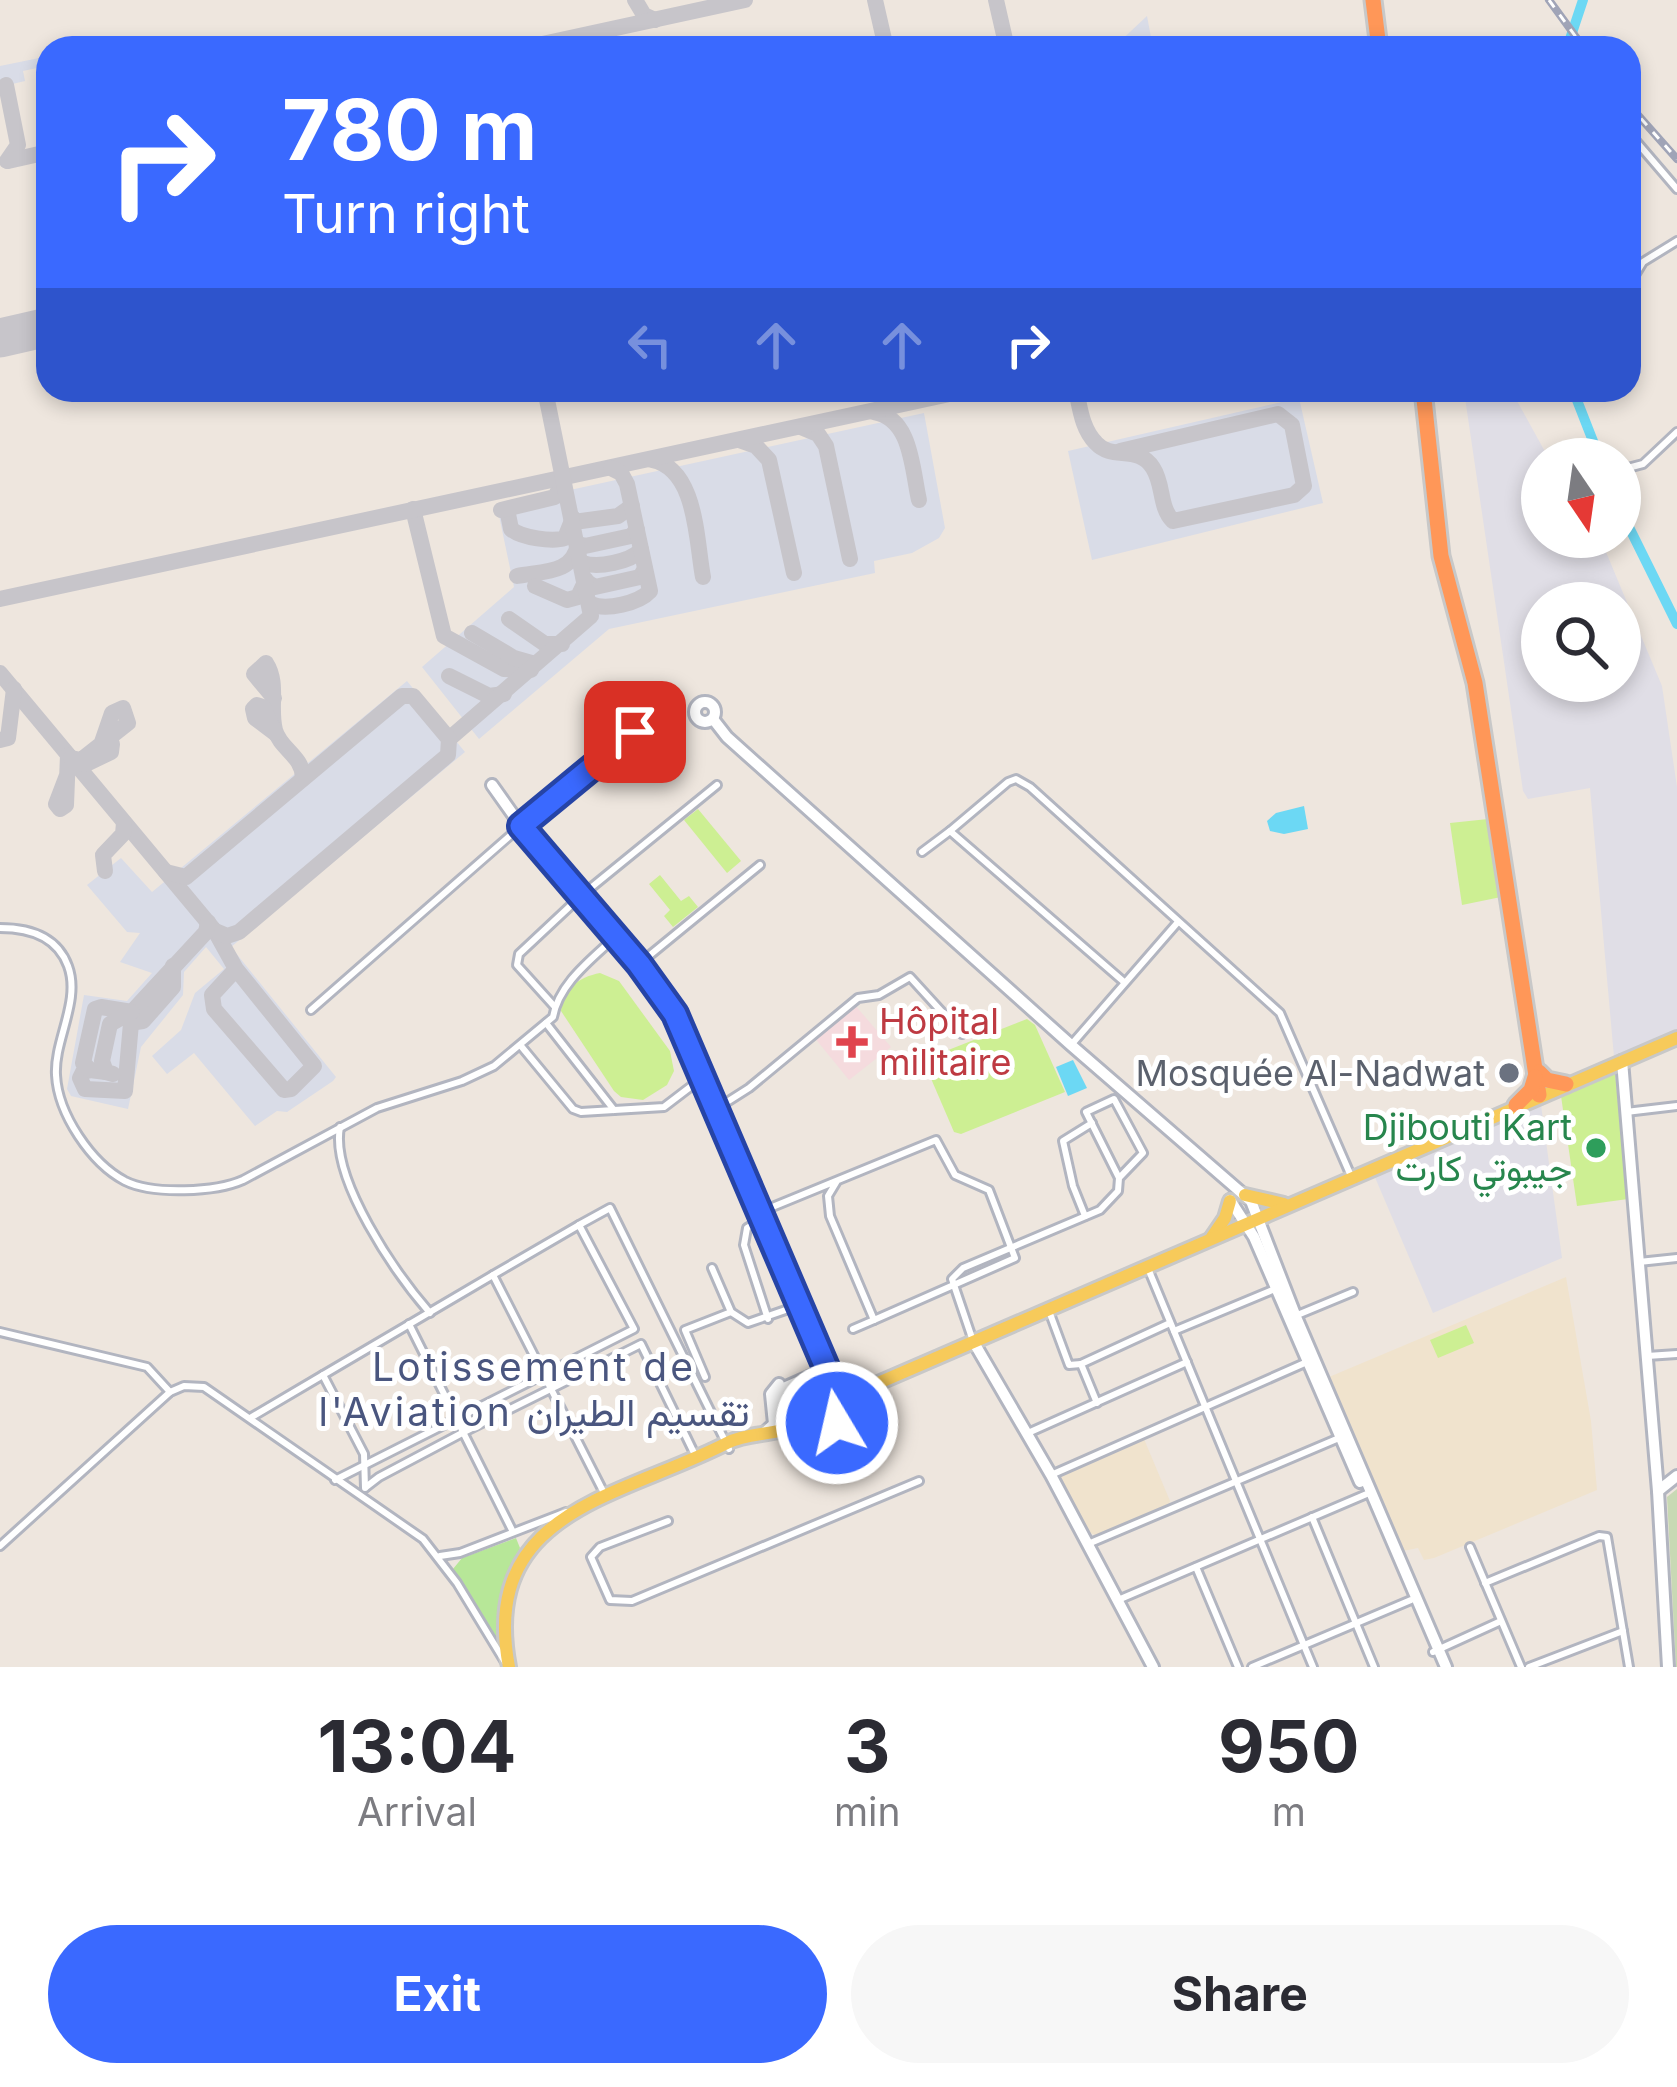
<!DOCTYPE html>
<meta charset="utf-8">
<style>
:root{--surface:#fff;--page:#f7f7f7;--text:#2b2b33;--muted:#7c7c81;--accent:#3a69ff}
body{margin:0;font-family:Inter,Vazirmatn,sans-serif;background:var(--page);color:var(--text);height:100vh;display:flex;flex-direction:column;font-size:45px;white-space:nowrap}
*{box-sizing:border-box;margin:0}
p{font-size:39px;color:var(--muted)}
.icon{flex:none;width:66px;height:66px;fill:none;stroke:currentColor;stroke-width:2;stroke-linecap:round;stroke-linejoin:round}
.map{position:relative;height:1667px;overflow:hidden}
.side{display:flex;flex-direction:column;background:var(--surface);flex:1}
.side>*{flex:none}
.guide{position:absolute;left:36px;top:36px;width:1605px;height:366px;border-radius:36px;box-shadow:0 6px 18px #0003;background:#3a69ff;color:#fff;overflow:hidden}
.needle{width:78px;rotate:167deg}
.controls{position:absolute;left:1521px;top:438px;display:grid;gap:24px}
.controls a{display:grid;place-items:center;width:120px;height:120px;border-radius:50%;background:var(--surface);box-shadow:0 6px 18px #0003;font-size:60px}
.pin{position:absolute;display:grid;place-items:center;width:102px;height:102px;color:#fff;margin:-51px;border-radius:24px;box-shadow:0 6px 18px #0006}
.me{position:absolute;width:132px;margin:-66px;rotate:351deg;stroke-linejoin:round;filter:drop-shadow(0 0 9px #0008)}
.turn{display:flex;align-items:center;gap:42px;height:252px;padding:0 48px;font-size:54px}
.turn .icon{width:156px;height:156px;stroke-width:2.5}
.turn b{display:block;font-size:84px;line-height:102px}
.lanes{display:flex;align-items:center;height:114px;padding:0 48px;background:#0003;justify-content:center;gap:60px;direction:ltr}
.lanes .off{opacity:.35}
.eta{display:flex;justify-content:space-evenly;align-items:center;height:204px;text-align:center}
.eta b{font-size:72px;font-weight:700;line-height:84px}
.primary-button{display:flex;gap:24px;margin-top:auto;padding:24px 48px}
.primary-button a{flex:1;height:138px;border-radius:72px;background:var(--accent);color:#fff;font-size:48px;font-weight:700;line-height:138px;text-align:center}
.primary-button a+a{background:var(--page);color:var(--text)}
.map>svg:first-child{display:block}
.industrial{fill:#e0dee6;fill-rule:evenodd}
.education{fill:#f0e3cd}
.medical{fill:#f5dbde}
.airport{fill:#d9dce7}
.green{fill:#b7e798}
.cemetery{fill:#c8d9b4}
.pitch{fill:#cdef93}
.water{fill:#6cd8f4}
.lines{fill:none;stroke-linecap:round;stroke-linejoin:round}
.river{stroke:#6cd8f4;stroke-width:10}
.taxiway{stroke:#c7c5ca;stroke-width:16}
.runway{stroke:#c7c5ca;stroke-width:39}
.street-casing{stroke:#b2b5c0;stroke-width:12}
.secondary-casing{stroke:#b2b5c0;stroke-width:16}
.primary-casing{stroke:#c8c8c8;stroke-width:18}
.highway-casing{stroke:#c8c8c8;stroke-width:21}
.street{stroke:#fff;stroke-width:6}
.secondary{stroke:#fff;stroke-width:10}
.primary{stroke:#f7ca5a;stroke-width:12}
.highway{stroke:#ff9758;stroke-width:15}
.rail-casing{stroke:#a0a4b7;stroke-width:8}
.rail{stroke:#fff;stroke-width:3;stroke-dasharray:9;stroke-linecap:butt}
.route-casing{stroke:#2644a6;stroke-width:30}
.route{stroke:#3a69ff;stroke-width:21}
.health-dot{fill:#e0444e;stroke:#fff;stroke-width:4.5}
.worship-dot{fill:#6b7280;stroke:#fff;stroke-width:4.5}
.leisure-dot{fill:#2e9e5b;stroke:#fff;stroke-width:4.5}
.labels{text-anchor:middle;stroke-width:10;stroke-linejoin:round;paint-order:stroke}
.health-label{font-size:36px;fill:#be3a42;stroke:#fff;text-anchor:start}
.worship-label{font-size:36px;fill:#5b616d;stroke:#fff;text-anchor:end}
.leisure-label{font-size:36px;fill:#27864d;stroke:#fff;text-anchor:end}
.neighbourhood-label{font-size:39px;letter-spacing:3px;fill:#4a567f;stroke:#fff}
</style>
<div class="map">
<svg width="1677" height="1667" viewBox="0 0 1677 1667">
<rect width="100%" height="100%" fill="#eee6de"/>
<g class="industrial">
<path d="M 1511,390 L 1549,459 L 1542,459 L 1542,537 L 1596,537 L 1606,552 L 1662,686 L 1677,787 L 1677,1031 L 1614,1057 L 1590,788 L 1528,799 L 1523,791 L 1464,391 ZM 1542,603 L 1620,603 L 1620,681 L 1542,681 Z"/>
<path d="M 1541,1105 L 1562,1258 L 1433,1313 L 1374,1175 Z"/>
</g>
<g class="education">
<path d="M 1566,1277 L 1591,1421 L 1597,1490 L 1434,1558 L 1424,1560 L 1418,1548 L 1403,1551 L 1329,1377 Z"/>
<path d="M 1144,1439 L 1170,1501 L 1168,1506 L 1095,1535 L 1090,1533 L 1059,1475 Z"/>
</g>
<path class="medical" d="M 854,1004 L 891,1047 L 849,1080 L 814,1037 Z"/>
<g class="airport">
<path d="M 1147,16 L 1153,48 L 1113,48 Z"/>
<path d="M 44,57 L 46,66 L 23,71 L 25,81 L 0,87 L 0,66 Z"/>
<path d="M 1299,398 L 1323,503 L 1092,560 L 1068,451 Z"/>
<path d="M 924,413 L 945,528 L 939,538 L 912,553 L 874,561 L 875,573 L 609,629 L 479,739 L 422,667 L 514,587 L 497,506 Z"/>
<path d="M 407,681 L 465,752 L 231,947 L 336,1077 L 333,1081 L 287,1112 L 277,1111 L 255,1126 L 194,1053 L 167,1074 L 152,1056 L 181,1030 L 195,993 L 224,969 L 206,947 L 184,972 L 183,995 L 141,1047 L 128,1109 L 71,1096 L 67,1089 L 84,995 L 127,1001 L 152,973 L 120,962 L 140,933 L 127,932 L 87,885 L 121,858 L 152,892 Z"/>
</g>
<path class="green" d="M 516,1538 L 520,1548 L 501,1596 L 499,1638 L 492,1641 L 453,1569 L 462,1558 Z"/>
<path class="cemetery" d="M 1677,1489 L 1677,1667 L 1676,1667 L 1667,1497 Z"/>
<g class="pitch">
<path d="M 698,809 L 741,861 L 727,873 L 684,820 Z"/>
<path d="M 1488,819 L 1501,897 L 1462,905 L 1450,823 Z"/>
<path d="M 660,875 L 681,901 L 689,896 L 698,907 L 673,927 L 664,916 L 670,910 L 649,884 Z"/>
<path d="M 600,973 L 619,981 L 670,1051 L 674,1071 L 667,1085 L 643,1100 L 621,1097 L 614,1091 L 561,1011 C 562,989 579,977 600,973 Z"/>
<path d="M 1027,1019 L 1035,1025 L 1065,1092 L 961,1134 L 954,1132 L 923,1060 Z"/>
<path d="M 1615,1073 L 1628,1199 L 1577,1206 L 1561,1096 Z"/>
<path d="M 1466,1325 L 1474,1343 L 1438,1358 L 1430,1340 Z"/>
</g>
<g class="water">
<path d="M 1304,806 L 1308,829 L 1284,834 L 1270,831 L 1267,821 L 1276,813 Z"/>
<path d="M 1073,1060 L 1087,1088 L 1068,1096 L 1056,1067 Z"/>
</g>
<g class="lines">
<g class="river">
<path d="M 1567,48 L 1583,0"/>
<path d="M 1573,390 L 1600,459"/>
<path d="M 1620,509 L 1677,624"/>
</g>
<g class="taxiway">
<path d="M 635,0 L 644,15 L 655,20"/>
<path d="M 875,0 L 886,48"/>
<path d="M 996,0 L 1007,48"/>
<path d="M 524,48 L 745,0"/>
<path d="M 6,85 L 18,145 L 7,161"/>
<path d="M 8,161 L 48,152"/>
<path d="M 1076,390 C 1080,408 1082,429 1096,443 C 1112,461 1138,444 1153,468 C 1164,485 1159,507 1173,521 L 1294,495 L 1304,486 L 1292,425 L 1278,414 L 1120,451"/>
<path d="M 874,412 C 912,418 912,470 919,500"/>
<path d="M 801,427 L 818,434 L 826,446 L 850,559"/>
<path d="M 739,440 L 756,446 L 769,460 L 794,573"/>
<path d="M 652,460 C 697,469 696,540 703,577"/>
<path d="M 413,509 L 444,636 L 504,669 L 531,670"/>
<path d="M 507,509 L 511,529 C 521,538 553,542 565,538 L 573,518"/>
<path d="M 501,510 L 555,497 L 564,479"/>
<path d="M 574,522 L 618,516 L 632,506"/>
<path d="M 583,563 C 598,568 630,562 641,550"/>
<path d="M 517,576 C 543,571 573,574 578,544 L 585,546 L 631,536 L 637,530"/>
<path d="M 587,582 L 595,587 L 640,577 L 645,569"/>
<path d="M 535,586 L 567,600 L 578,597 L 586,580"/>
<path d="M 0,599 L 968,390"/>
<path d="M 591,604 C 606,611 639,603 650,591 L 627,484 L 621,473 L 611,468"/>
<path d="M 509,619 L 545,644 L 562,644"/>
<path d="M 472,633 L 514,658 L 535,664"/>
<path d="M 0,673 L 215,931 L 236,969 L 314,1066 L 291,1089 L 284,1090 L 214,1009 L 212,995 L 236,969"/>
<path d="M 449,676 L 489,696 L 504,694"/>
<path d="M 274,698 L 254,674 L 266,663 C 279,683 269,708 275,730 C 280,749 303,756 303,778"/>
<path d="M 257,705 L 263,707 L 275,733 L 255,718 L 253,709 Z"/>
<path d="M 449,739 L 591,616 L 545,390"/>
<path d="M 0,740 L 8,738 L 14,689"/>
<path d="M 68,755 L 66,805 L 60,809 L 56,804 L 69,770"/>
<path d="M 71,758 L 81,760 L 128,723 L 123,708 L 112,713 L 102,742 L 112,744 L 111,752 L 86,764 L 74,762"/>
<path d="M 105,871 L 103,855 L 123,834 L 124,823"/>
<path d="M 166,872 L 186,877 L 402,696 L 413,696 L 449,739 L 448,755 L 239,932 L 227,936 L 215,931"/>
<path d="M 131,1016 L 136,1022 L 143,1021 L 173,987 L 173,966"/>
<path d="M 90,1070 L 83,1072 L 80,1078 L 85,1089 L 125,1091 L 132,1012 L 206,932 L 208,922"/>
<path d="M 106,1072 L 90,1070 L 83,1063 L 95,1009 L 101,1007 L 132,1012"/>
<path d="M 113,1074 L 106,1072 L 102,1061 L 110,1024 L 131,1012"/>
</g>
<path class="runway" d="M 0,338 L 48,327"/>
<defs>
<g id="street">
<path d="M 1629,133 L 1677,189"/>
<path d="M 1629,285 L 1643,262 L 1677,241"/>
<path d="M 1620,470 L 1643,464 L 1677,432"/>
<path d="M 950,831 L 1008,782 L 1016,779 L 1030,787 L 1280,1013 L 1351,1176"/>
<path d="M 922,852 L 950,831 L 1124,982"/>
<path d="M 0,928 C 29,928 57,936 68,966 C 81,1001 54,1040 56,1075 C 58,1114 91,1163 125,1181 C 153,1195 216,1192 243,1180 L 377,1108 L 462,1081 L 494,1066 L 553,1017 C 559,983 592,959 615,937"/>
<path d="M 639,964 L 760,865"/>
<path d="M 554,1006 L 517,965 L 519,954 L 582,895 L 717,785"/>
<path d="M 311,1010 L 521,826 L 636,732"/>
<path d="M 546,1023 L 614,1110"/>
<path d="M 1071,1045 L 1178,922"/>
<path d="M 521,1046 L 573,1109 L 581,1112 L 664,1107 L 702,1078"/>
<path d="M 716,1109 L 749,1088 L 858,998 L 879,995 L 910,977 L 962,1034"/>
<path d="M 1626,1112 L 1677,1106"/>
<path d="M 340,1127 C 330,1179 396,1274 430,1313"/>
<path d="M 760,1212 L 936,1140 L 955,1175 L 989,1190 L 1015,1258 L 874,1320 L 830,1216 L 828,1196 L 837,1181"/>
<path d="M 1085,1216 L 1073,1186 L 1063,1141 L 1092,1123"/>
<path d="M 762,1219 L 747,1228 L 744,1245 L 768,1319"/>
<path d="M 579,1225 L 610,1208 L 729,1449"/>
<path d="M 1639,1262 L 1677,1258"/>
<path d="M 1147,1266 L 1313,1667"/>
<path d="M 712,1268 L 731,1312 L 748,1323 L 800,1305"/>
<path d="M 1049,1311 L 1069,1365 L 1081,1364"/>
<path d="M 1295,1316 L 1353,1292"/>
<path d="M 409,1324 L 513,1532"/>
<path d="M 853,1329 L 874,1320"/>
<path d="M 1174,1331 L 1275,1289"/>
<path d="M 0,1332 L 147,1367 L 170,1392"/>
<path d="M 973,1341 L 952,1279 L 963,1268 L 1100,1210 L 1118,1191 L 1119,1178 L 1086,1112 L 1114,1099 L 1143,1153 L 1119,1178"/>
<path d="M 1647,1356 L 1677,1354"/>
<path d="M 705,1377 L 685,1330 L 731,1312"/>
<path d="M 1097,1403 L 1081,1364 L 1170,1323"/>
<path d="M 250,1418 L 323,1375"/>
<path d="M 1028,1433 L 1187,1362"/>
<path d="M 1051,1475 L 1307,1362"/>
<path d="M 335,1480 L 634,1329 L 579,1225 L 493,1275"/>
<path d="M 366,1487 L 379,1477 L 464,1432 L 641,1344 L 696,1457"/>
<path d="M 365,1488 L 364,1454 L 323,1375 L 493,1275 L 605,1495"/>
<path d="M 1312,1517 L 1374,1667"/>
<path d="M 668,1521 L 600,1547 L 591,1557 L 610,1600 L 632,1601 L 919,1481"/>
<path d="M 1088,1544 L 1339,1438"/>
<path d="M 0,1546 L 170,1392 L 184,1386 L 204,1387 L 423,1539 L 457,1583 L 505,1662"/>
<path d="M 1470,1547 L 1521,1667"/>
<path d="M 440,1556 L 460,1553 L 566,1512"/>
<path d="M 1196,1567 L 1238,1667"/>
<path d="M 1485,1583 L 1599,1536 L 1607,1537 L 1629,1667"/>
<path d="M 1118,1600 L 1369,1493"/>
<path d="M 1433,1652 L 1501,1621"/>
<path d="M 1252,1667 L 1411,1600"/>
<path d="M 1529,1667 L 1623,1631"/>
</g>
<g id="secondary">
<circle cx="705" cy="712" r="10"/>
<path d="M 713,719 L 727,737 L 1071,1045 L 1251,1201 L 1296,1317 L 1446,1667"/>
<path d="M 492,785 L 521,826 L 657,985 L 675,1014 L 831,1379 L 833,1391 L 823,1400"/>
<path d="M 1622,1061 L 1658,1491 L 1668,1667"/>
<path d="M 1230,1200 L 1254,1237 L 1360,1482"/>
<path d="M 973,1341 L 1051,1475 L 1153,1667"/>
<path d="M 810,1404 L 784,1414 L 778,1407 L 779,1390 L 822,1371 L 824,1366"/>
<path d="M 763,1434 L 774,1424 L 771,1394 L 779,1384"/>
<path d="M 1658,1491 L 1677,1476"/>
</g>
<g id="primary">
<path d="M 1245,1195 L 1284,1204"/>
<path d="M 1212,1237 L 1225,1218 L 1230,1201"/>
<circle cx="822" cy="1417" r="17"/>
<path d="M 832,1403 L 1677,1038"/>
<path d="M 509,1667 C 479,1510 622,1497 727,1443 C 752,1430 783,1438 804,1418"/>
</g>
<g id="highway">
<path d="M 1373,0 L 1379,48"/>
<path d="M 1423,390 L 1441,556 L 1475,683 L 1539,1095"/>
<path d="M 1539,1072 L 1547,1080 L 1566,1084"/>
<path d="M 1516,1105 L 1531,1090 L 1535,1077"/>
</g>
</defs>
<use href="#street" class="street-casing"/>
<use href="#secondary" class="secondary-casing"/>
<use href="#primary" class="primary-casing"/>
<use href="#highway" class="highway-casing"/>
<use href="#street" class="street"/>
<use href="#secondary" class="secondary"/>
<use href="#primary" class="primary"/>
<use href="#highway" class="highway"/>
<defs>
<g id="rail">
<path d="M 1549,0 L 1584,48"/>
<path d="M 1629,105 L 1677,159"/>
</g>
</defs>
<use href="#rail" class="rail-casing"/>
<use href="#rail" class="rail"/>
</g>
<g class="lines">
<defs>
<path id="route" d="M 635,732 L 521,826 L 639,964 L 675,1014 L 831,1379 L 833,1390 L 823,1400 L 836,1407 L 837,1423"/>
</defs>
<use href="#route" class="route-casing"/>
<use href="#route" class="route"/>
</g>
<path class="health-dot" d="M846 1024h12v12h12v12h-12v12h-12v-12h-12v-12h12z"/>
<circle class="worship-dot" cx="1509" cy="1073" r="12"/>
<circle class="leisure-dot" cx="1596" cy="1148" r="12"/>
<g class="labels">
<g class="health-label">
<text x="879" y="1034">Hôpital<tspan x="879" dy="41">militaire</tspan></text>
</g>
<g class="worship-label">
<text x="1485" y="1086">Mosquée Al-Nadwat</text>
</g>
<g class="leisure-label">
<text x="1572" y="1140">Djibouti Kart<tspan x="1572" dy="41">جيبوتي كارت</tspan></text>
</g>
<g class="neighbourhood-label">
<text x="534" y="1381">Lotissement de<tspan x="534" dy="45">l'Aviation تقسيم الطيران</tspan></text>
</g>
</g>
</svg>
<div class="controls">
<a><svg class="needle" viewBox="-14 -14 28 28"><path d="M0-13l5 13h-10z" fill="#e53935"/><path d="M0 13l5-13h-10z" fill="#7c7c81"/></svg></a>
<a><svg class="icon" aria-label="search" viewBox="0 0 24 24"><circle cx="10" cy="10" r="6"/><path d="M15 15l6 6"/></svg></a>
</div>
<div class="pin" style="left:635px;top:732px;background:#d93025"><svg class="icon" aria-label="arrive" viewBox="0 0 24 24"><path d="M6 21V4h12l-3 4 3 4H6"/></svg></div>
<svg class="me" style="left:837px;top:1423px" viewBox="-20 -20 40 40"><circle r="17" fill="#3a69ff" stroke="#fff" stroke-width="3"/><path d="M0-11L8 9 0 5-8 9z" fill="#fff"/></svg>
<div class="guide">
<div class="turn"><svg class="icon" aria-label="right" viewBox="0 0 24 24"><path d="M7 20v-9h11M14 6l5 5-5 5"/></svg><div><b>780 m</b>Turn right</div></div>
<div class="lanes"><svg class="icon off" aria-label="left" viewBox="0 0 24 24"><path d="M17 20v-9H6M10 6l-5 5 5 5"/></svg><svg class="icon off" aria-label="ahead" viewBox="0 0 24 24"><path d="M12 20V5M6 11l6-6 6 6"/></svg><svg class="icon off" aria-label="ahead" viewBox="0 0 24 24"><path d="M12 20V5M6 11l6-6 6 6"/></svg><svg class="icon" aria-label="right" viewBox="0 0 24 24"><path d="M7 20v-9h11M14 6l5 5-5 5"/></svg></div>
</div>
</div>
<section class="side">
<div class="eta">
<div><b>13:04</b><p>Arrival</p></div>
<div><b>3</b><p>min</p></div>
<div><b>950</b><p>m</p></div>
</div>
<div class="primary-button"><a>Exit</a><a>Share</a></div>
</section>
